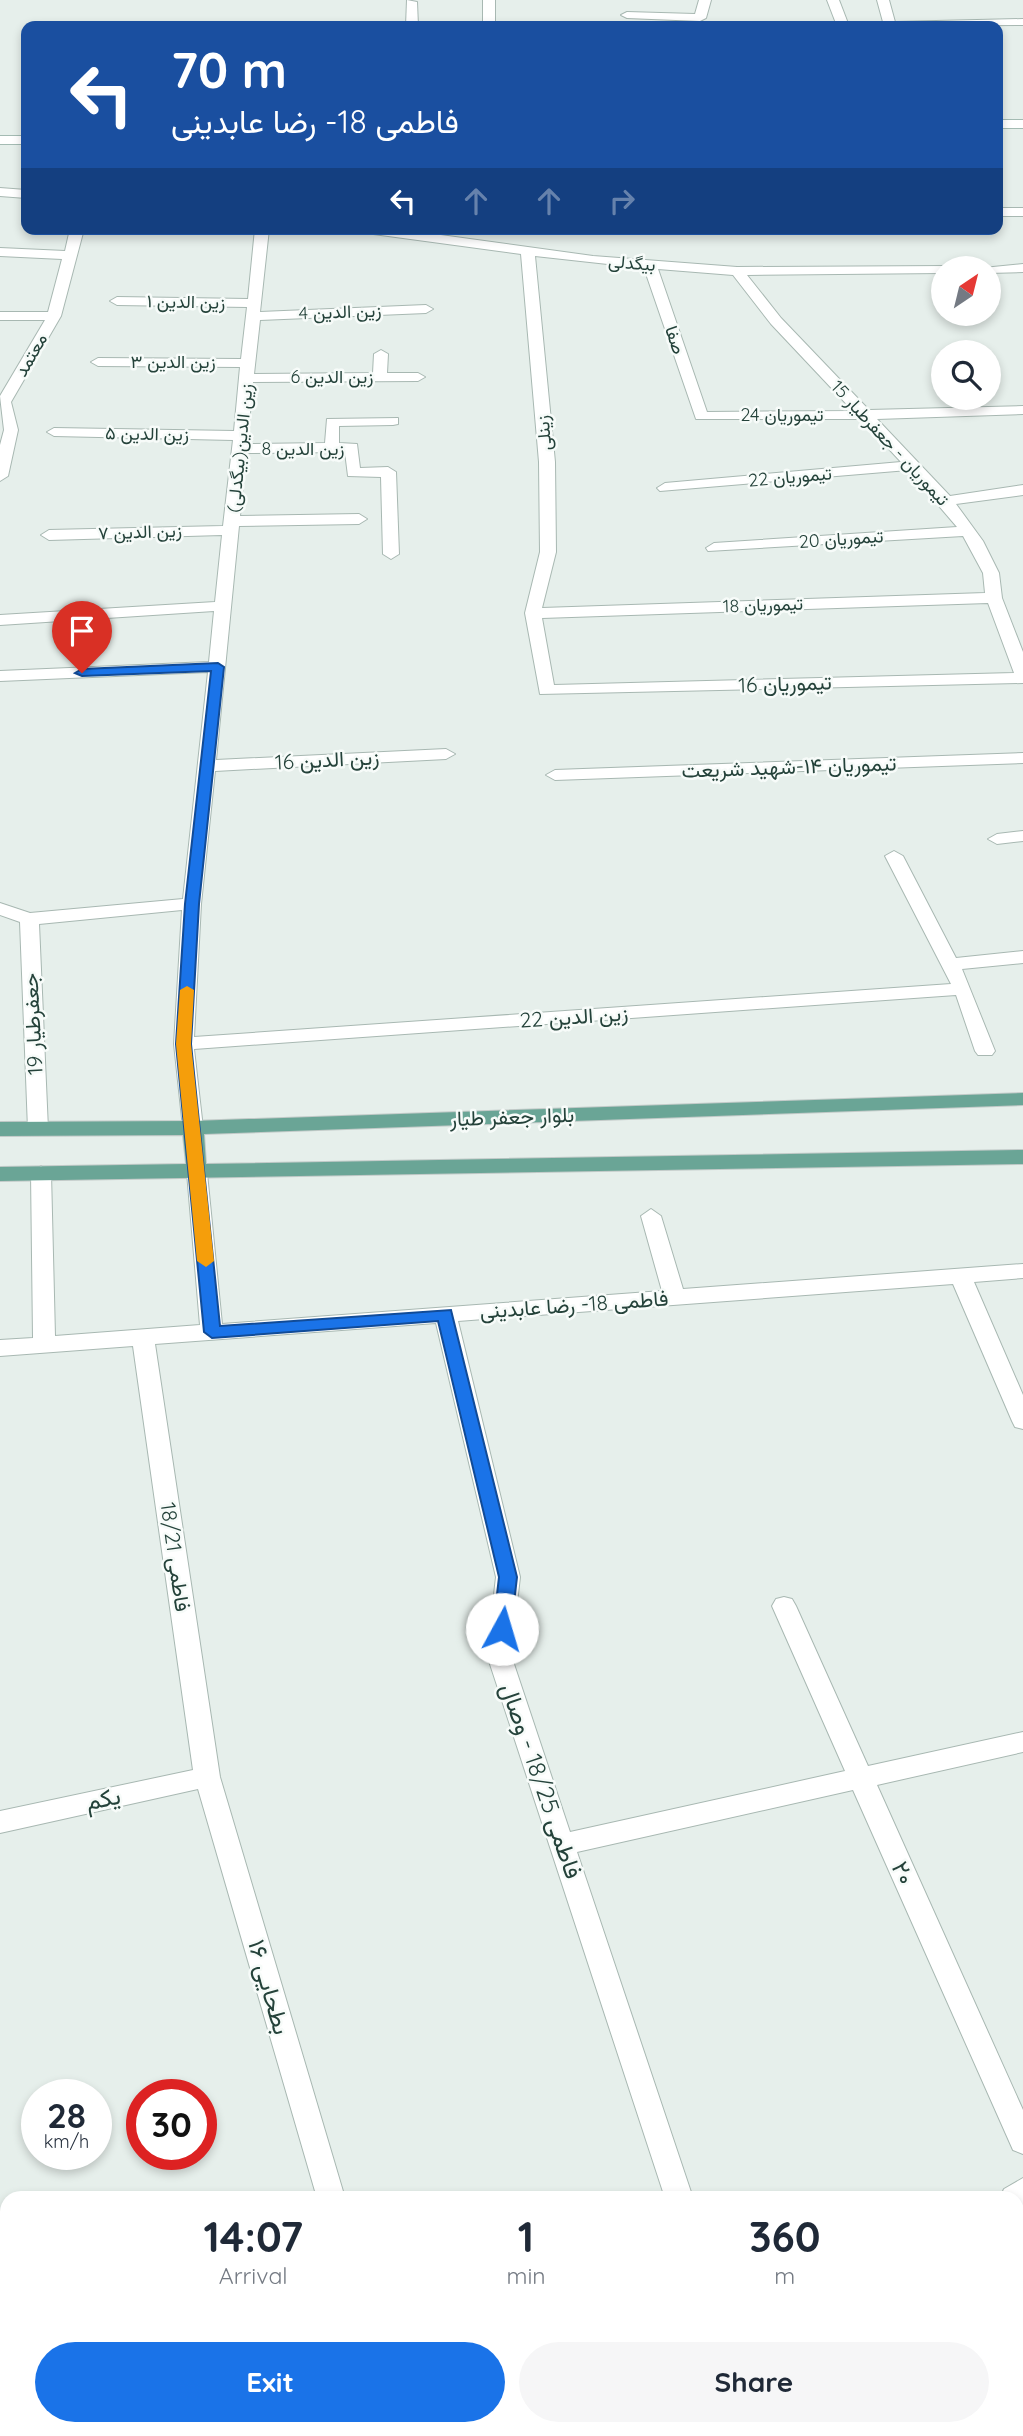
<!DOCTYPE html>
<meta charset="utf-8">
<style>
:root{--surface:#fff;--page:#f6f6f7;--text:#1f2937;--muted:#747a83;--accent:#1a73e8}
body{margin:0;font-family:Quicksand,Vazirmatn,sans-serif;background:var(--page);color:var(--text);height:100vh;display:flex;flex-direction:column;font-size:26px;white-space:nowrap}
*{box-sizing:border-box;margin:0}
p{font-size:23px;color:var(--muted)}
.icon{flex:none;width:38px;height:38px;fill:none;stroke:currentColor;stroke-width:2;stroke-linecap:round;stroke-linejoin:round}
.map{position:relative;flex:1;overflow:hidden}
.details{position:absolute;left:0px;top:2191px;width:1024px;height:245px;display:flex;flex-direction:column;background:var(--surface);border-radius:21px 21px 0 0;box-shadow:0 4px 10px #0003}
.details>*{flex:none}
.hud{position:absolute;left:21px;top:21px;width:982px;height:214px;border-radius:14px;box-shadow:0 4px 10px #0003;background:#1a4fa0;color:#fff;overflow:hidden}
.needle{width:46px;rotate:35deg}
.tools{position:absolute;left:931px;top:256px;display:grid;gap:14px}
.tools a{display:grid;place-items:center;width:70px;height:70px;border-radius:50%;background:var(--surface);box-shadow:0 4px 10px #0003;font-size:35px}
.speed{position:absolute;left:21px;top:2079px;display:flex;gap:14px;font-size:35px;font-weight:700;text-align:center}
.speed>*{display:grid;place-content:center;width:91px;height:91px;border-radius:50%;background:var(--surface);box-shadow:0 4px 10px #0003;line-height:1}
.speed small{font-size:18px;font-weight:400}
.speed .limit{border:10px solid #d22;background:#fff;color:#111}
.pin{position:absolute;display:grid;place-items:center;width:60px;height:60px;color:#fff;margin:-72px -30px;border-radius:50% 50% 50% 0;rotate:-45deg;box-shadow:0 0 7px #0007}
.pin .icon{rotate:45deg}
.me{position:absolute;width:77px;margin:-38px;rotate:6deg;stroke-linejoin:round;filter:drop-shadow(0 0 5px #0008)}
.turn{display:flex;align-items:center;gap:24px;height:147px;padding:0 35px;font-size:32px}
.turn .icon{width:91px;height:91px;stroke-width:2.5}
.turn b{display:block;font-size:49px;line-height:60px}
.lanes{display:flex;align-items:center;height:66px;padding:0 35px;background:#0003;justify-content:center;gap:35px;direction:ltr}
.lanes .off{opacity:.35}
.eta{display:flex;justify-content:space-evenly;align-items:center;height:119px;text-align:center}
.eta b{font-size:42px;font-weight:700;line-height:49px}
.cta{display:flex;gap:14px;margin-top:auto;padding:14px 35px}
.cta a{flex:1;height:80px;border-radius:42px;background:var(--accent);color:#fff;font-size:28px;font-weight:700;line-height:80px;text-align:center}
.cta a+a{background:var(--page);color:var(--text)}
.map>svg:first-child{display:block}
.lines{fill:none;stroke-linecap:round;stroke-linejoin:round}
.street-casing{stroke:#a8b8b2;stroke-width:2}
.secondary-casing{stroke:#a4bbb3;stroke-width:2}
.primary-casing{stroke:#c2cac8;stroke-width:2}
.street{fill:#fff;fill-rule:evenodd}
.secondary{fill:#fff;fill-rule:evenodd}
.primary{fill:#6aa596;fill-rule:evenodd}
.route{fill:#1a73e8;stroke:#114b97;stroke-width:2}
.slow{fill:#f59e0b}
.labels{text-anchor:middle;stroke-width:5;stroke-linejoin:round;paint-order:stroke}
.far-street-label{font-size:18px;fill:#24423a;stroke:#f7fbf9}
.street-label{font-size:21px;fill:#24423a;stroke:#f7fbf9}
.near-street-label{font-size:24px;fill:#24423a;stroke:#f7fbf9}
</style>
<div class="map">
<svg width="1023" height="2436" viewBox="0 0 1023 2436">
<rect width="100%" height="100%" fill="#e6efeb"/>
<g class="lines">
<defs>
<g id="street">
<path d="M 407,0 L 417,2 L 418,26 L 406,26 Z"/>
<rect x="483" y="0" width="12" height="26"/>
<path d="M 699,0 L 711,0 L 706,18 L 700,21 L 627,18 L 621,15 L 627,12 L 695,14 Z"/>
<path d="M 827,0 L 839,0 L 849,26 L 837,26 Z"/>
<path d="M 877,0 L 889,0 L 895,22 L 1023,19 L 1023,25 L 853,26 L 859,22 L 883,22 Z"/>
<path d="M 0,188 L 26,190 L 26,198 L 0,196 Z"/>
<rect x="998" y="208" width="25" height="8"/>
<path d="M 70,229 L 84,229 L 61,316 L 11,402 L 18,430 L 8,476 L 0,481 L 0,445 L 4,430 L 0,396 L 45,320 L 0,320 L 0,312 L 48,312 L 62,259 L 0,256 L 0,248 L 65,251 Z"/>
<path d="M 255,229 L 269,229 L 260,312 L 426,305 L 433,309 L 426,313 L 260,320 L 254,374 L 373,373 L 374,354 L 381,350 L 388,354 L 387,373 L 418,373 L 425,377 L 418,381 L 253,382 L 247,444 L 325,443 L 327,419 L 398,418 L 398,424 L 393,425 L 339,426 L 339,443 L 357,444 L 360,468 L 388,467 L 396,472 L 399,554 L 391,559 L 383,554 L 381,477 L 348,476 L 345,452 L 246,453 L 240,516 L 359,514 L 367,519 L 359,524 L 239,526 L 216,760 L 446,749 L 455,754 L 446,759 L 215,771 L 201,904 L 194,1037 L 951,984 L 885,856 L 894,851 L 903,856 L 956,958 L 1023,951 L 1023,963 L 962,969 L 995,1051 L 992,1055 L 978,1055 L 975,1051 L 956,995 L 194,1049 L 203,1128 L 193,1135 L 183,1128 L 174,1044 L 182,910 L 39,924 L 48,1129 L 45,1134 L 31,1134 L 28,1129 L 20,922 L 0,915 L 0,903 L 30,913 L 183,899 L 208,672 L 0,681 L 0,671 L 209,662 L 214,611 L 0,625 L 0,615 L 215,602 L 222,535 L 49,540 L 41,535 L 49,530 L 223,526 L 233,440 L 54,436 L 47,432 L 54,428 L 234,431 L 240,367 L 98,366 L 91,362 L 98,358 L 241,359 L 247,307 L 117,305 L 110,301 L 117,297 L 248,299 Z"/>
<path d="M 360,229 L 397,229 L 593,256 L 737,267 L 948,266 L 943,268 L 943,273 L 747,275 L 781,318 L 869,410 L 1023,406 L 1023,414 L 877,419 L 950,496 L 1023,485 L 1023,495 L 956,504 L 983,541 L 999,573 L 1002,598 L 1023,652 L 1023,683 L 540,694 L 525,613 L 540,552 L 539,462 L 521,254 L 366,233 ZM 535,256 L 644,268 L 696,419 L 861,419 L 901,462 L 665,483 L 657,488 L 660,491 L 908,470 L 957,527 L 714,543 L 706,548 L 708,551 L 963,536 L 983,573 L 985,593 L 542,608 L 556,552 L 555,462 ZM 658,269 L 733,275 L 771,324 L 853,411 L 707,412 ZM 988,603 L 1014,673 L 554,685 L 542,618 Z"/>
<path d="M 1023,264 L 1023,272 L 989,273 L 989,268 L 983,268 Z"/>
<path d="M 1023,753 L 1023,763 L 555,780 L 546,775 L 555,770 Z"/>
<path d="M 1023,831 L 1023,841 L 997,844 L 988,839 L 997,834 Z"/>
<path d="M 41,1166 L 51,1173 L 55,1336 L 200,1325 L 187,1173 L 197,1166 L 207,1173 L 222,1324 L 662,1291 L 641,1216 L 651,1209 L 661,1216 L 683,1289 L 1023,1264 L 1023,1278 L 974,1282 L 1023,1395 L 1023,1429 L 1015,1427 L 1012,1421 L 953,1284 L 458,1321 L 520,1577 L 511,1655 L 570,1832 L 845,1771 L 772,1606 L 776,1599 L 784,1597 L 792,1599 L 796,1606 L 868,1766 L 1023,1732 L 1023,1752 L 877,1785 L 1023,2110 L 1023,2154 L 1013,2150 L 853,1790 L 577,1852 L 693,2198 L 665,2198 L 487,1655 L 496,1577 L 436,1323 L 155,1344 L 220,1777 L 345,2198 L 317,2198 L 198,1789 L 0,1833 L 0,1811 L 193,1770 L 133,1346 L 0,1356 L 0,1340 L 33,1338 L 31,1173 Z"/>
<path d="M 1023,2178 L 1023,2208 L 1017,2210 L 1017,2198 L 1000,2198 L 1004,2189 Z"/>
<path d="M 0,2281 L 7,2284 L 7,2365 L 0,2367 Z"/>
<path d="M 1023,2396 L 1023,2427 L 1017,2430 L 1017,2399 Z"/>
<path d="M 13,2429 L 43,2429 L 44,2436 L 14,2436 Z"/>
<path d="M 384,2429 L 414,2429 L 416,2436 L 386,2436 Z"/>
<path d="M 699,2429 L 733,2429 L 730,2436 L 696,2436 Z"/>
<path d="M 974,2429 L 1012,2429 L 1009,2436 L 971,2436 Z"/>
</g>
<g id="secondary">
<rect x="998" y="120" width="25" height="8"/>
<rect x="0" y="136" width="26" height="8"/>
</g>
<path id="primary" d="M 1023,1093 L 1023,1105 L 204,1134 L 206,1164 L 1023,1150 L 1023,1164 L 0,1181 L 0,1167 L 186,1164 L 183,1135 L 0,1136 L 0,1122 L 193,1121 Z"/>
</defs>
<use href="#street" class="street-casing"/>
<use href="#secondary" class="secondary-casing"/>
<use href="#primary" class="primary-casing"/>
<use href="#street" class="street"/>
<use href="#secondary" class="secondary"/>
<use href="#primary" class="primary"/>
</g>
<path class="route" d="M 218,663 L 224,667 L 199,904 L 191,1044 L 220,1326 L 451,1310 L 517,1577 L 511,1629 L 502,1636 L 493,1629 L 499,1577 L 438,1321 L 212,1338 L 204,1332 L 176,1044 L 185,904 L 211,671 L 82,676 L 75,673 L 82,669 Z"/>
<path class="slow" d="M 187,986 L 194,990 L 191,1044 L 214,1261 L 206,1267 L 197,1261 L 176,1044 L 180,990 Z"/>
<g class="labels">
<g class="far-street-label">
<text transform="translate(632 263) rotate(5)" y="6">بیگدلی</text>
<text transform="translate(186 302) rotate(1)" y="6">زین الدین ۱</text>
<text transform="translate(340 312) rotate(-2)" y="6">زین الدین 4</text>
<text transform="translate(675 340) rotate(71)" y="6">صفا</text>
<text transform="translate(31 355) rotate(-60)" y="6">معتمد</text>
<text x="173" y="368">زین الدین ۳</text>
<text x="332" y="383">زین الدین 6</text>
<text x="782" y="421">تیموریان 24</text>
<text transform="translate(544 433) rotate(-95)" y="6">زینلی</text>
<text transform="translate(147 434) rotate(1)" y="6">زین الدین ۵</text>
<text transform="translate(890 443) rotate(47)" y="6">تیموریان - جعفرطیار 15</text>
<text transform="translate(240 448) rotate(-84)" y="6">زین الدین(بیگدلی)</text>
<text x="303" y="455">زین الدین 8</text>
<text transform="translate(790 477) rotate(-5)" y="6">تیموریان 22</text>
<text transform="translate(140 532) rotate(-2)" y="6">زین الدین ۷</text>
<text transform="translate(841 539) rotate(-4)" y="6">تیموریان 20</text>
<text transform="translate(763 605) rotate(-2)" y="6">تیموریان 18</text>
</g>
<g class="street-label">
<text transform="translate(785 684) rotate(-2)" y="7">تیموریان 16</text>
<text transform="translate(327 760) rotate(-3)" y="7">زین الدین 16</text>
<text transform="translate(789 767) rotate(-2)" y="7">تیموریان ۱۴-شهید شریعت</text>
<text transform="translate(574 1017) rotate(-4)" y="7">زین الدین 22</text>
<text transform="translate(33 1024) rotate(-93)" y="7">جعفرطیار 19</text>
<text transform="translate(512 1117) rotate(-2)" y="7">بلوار جعفر طیار</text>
<text transform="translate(574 1305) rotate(-4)" y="7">فاطمی 18- رضا عابدینی</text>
<text transform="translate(175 1557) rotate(82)" y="7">فاطمی 18/21</text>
</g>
<g class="near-street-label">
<text transform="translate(541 1781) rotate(71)" y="8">فاطمی 18/25 - وصال</text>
<text transform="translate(103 1799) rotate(-12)" y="8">یکم</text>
<text transform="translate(903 1873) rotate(66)" y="8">۲۰</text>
<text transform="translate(269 1987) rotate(74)" y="8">بطحایی ۱۶</text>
</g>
</g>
</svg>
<div class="tools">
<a><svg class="needle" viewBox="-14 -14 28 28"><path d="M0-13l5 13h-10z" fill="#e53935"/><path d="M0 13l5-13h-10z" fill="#747a83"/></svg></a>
<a><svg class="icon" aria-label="search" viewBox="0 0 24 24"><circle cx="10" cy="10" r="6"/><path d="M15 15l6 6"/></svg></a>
</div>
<div class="speed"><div>28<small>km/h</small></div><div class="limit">30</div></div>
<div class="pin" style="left:82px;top:673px;background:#d93025"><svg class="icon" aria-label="arrive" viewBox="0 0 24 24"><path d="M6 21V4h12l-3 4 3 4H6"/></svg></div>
<svg class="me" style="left:502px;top:1629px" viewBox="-20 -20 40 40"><circle r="19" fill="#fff"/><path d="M0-13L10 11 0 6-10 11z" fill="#1a73e8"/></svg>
<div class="hud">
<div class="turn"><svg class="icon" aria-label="left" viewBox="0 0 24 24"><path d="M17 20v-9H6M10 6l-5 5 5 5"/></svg><div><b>70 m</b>فاطمی 18- رضا عابدینی</div></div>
<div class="lanes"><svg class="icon" aria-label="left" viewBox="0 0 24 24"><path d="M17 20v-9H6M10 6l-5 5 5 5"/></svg><svg class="icon off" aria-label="ahead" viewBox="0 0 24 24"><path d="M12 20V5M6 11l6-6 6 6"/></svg><svg class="icon off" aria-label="ahead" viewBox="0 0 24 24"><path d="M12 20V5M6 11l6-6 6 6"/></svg><svg class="icon off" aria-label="right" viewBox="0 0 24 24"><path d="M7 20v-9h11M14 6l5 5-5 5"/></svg></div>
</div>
<section class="details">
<div class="eta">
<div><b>14:07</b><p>Arrival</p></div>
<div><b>1</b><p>min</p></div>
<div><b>360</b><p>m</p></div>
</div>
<div class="cta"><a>Exit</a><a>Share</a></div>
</section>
</div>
